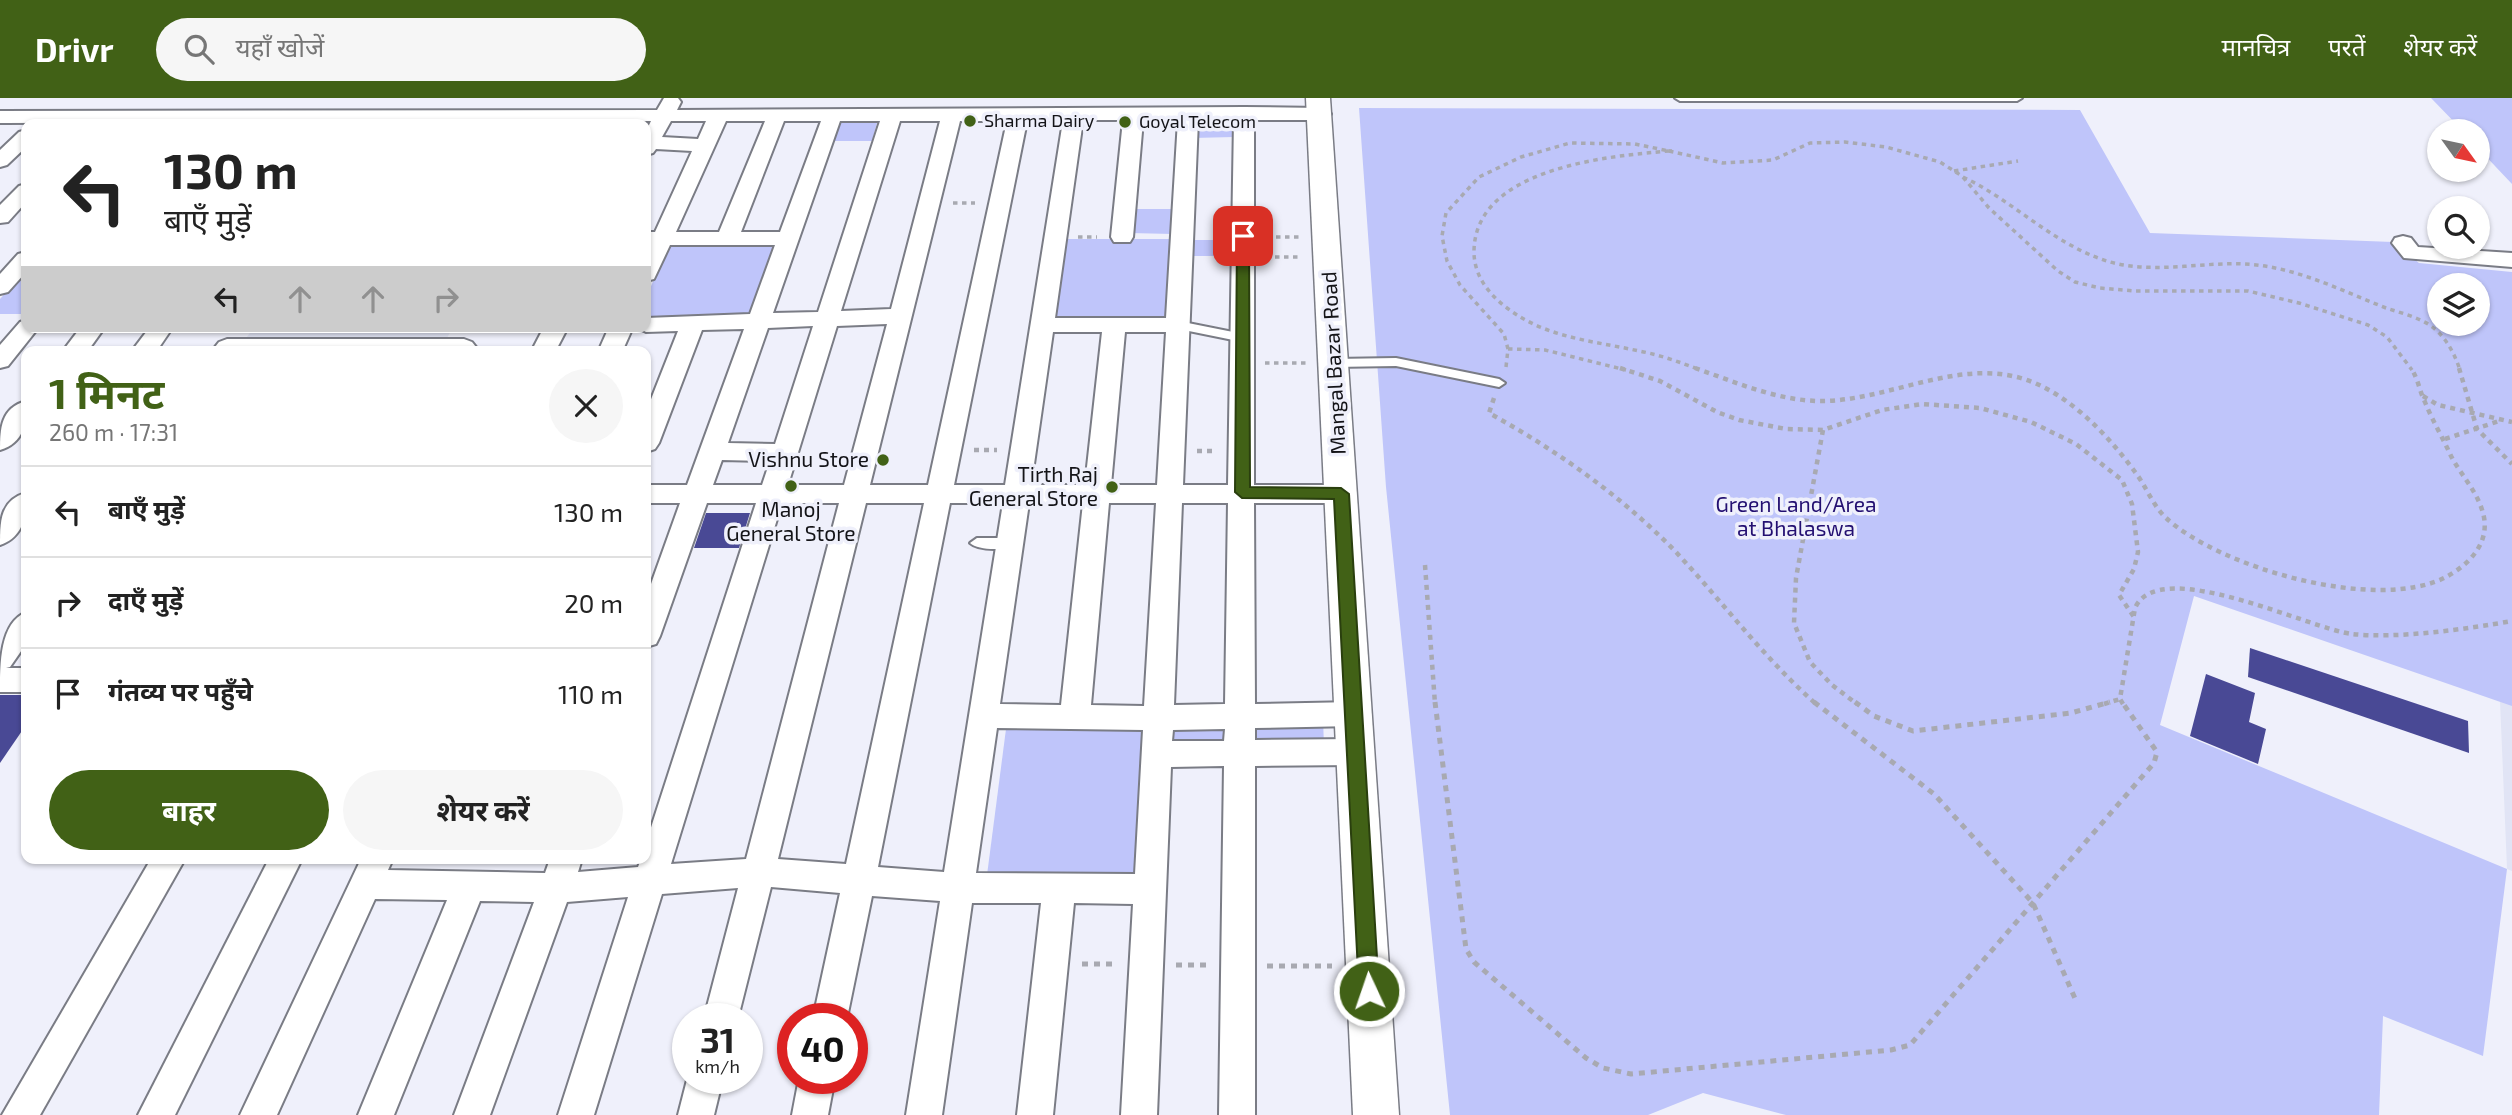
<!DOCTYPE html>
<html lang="hi">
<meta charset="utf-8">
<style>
:root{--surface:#fff;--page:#f6f6f6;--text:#222;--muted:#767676;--line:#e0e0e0;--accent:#416116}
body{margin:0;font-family:"Exo 2","Noto Sans Devanagari",sans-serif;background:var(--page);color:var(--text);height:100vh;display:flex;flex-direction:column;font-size:26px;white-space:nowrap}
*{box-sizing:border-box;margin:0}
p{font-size:23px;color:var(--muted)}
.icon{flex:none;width:38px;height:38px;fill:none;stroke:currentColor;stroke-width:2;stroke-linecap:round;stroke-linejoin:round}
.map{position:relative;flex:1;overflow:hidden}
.sheet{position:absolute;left:21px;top:248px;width:630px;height:518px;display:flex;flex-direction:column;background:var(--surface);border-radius:14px;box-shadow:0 2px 5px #0004}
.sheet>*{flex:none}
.top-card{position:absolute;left:21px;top:21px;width:630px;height:214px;border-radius:14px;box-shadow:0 2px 5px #0004;background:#fff;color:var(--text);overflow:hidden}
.needle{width:46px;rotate:123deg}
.fabs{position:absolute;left:2427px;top:21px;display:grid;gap:14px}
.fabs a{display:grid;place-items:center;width:63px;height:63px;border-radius:50%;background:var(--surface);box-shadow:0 2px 5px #0004;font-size:35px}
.speed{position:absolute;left:672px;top:905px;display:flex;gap:14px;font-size:35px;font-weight:700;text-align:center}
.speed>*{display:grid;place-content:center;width:91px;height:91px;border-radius:50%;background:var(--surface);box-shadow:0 2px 5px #0004;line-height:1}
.speed small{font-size:18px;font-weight:400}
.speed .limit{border:10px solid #d22;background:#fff;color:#111}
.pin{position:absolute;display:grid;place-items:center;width:60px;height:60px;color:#fff;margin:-30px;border-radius:14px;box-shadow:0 4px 10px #0006}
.me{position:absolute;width:77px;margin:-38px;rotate:357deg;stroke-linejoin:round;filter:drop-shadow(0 0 5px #0008)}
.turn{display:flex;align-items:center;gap:24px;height:147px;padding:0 28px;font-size:32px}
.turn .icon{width:91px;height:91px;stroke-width:2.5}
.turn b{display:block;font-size:49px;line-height:60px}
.lanes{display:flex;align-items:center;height:66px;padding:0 28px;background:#0003;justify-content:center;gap:35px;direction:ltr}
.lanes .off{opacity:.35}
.round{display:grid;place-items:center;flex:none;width:74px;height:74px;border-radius:37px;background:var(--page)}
.head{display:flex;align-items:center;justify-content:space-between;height:119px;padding:0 28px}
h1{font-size:42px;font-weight:700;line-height:52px;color:var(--accent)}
.primary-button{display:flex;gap:14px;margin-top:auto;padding:14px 28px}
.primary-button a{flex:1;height:80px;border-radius:42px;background:var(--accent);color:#fff;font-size:28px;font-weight:700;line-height:80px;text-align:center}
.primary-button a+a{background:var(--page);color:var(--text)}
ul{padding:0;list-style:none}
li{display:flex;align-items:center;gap:21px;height:91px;padding:0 28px;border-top:2px solid var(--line)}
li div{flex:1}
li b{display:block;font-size:26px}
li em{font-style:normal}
header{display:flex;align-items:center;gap:42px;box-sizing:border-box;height:98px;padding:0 35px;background:var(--accent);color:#fff}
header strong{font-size:33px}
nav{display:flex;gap:38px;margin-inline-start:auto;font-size:24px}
.search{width:490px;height:63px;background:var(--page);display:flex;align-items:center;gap:18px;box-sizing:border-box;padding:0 24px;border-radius:38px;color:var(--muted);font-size:26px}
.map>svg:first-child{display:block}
.built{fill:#e1e4f5}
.green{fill:#bfc5fa;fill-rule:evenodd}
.building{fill:#494995}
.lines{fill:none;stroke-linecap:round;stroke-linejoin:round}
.service-casing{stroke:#7a7c85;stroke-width:4}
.minor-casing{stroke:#7a7c85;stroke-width:4}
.tertiary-casing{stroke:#7a7c85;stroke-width:3}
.path-far2{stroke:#a8a9b1;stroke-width:3.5;stroke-dasharray:4.5 4.5;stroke-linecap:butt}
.path-far1{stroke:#a8a9b1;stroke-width:4.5;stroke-dasharray:5 5;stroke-linecap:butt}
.path{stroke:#a8a9b1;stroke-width:5;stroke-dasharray:6 6;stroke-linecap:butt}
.service{fill:#fff;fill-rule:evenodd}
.minor{fill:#fff;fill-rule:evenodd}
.tertiary{fill:#fff;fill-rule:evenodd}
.route{fill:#416116;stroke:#2a3f0e;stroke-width:2}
.poi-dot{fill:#416116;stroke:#eff0fb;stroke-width:2.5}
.labels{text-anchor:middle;stroke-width:7;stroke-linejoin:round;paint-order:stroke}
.far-poi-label{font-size:18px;fill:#141418;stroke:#eff0fb;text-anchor:start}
.street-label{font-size:21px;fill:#141418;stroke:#eff0fb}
.poi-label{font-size:21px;fill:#141418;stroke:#eff0fb;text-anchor:end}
.park-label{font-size:21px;fill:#230f71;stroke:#eff0fb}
</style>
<header>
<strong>Drivr</strong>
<div class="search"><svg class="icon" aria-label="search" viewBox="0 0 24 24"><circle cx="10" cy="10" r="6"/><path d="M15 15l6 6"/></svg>यहाँ खोजें</div>
<nav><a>मानचित्र</a><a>परतें</a><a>शेयर करें</a></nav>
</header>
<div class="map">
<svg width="2512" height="1017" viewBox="0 0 2512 1017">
<rect width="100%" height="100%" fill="#eff0fb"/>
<g class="built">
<path d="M 254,229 L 453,229 L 447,240 L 247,239 Z"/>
<path d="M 2500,603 L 2512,607 L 2512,773 L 2507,771 Z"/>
</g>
<g class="green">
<path d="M 2431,0 L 2512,0 L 2512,86 L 2478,50 L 2478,33 L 2463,33 Z"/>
<path d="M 1359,10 L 2080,12 L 2150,135 L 2393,144 L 2419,165 L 2512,174 L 2512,608 L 2194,498 L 2160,627 L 2507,771 L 2483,958 L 2383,918 L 2379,1017 L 1786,1017 L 1703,995 L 1648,1017 L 1450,1017 L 1386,389 ZM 2440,187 L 2478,187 L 2478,226 L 2440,226 Z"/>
<path d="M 836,25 L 877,25 L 872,43 L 829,43 Z"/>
<path d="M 1193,25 L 1234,25 L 1234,39 L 1192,40 Z"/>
<path d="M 1132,111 L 1175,111 L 1173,136 L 1129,135 Z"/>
<path d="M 1064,141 L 1176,141 L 1168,222 L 1052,223 Z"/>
<path d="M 1187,142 L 1236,142 L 1235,158 L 1186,158 Z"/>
<path d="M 774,145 L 747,222 L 646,222 L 646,200 L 669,146 Z"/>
<path d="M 26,172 L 26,216 L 0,216 L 0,201 Z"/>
<path d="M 1323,621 L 1324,648 L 1166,651 L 1167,624 Z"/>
<path d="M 1150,629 L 1143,775 L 987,777 L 1006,631 Z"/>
</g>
<g class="building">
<path d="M 706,415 L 750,415 L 739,450 L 694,450 Z"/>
<path d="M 2250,550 L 2468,623 L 2469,655 L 2248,579 Z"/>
<path d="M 2206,576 L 2255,595 L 2249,624 L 2266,631 L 2258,666 L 2190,638 Z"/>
<path d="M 0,597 L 26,597 L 26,627 L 0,665 Z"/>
</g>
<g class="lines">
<defs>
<g id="service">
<path d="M 1675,0 L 2022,0 L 2017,3 L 1680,3 Z"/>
<path d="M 1178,223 L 1243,236 L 1249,240 L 1243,244 L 1174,230 L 1172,227 Z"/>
<path d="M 1396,260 L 1499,281 L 1505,285 L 1499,289 L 1396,268 L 1334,269 L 1328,265 L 1334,261 Z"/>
<path d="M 977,440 L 1011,440 L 1018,445 C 1009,453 979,453 970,445 Z"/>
</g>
<g id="minor">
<path d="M 664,0 L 678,0 L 681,4 L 677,12 L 1244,9 L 1321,10 L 1328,12 L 1331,16 L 1328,20 L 1321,22 L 1254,22 L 1254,387 L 1341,387 L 1350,389 L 1354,396 L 1350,403 L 1341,405 L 1254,405 L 1255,606 L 1354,604 L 1365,607 L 1369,616 L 1365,625 L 1354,628 L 1255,630 L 1255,642 L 1356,641 L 1367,645 L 1371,654 L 1367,663 L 1356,667 L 1255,668 L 1255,1017 L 1219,1017 L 1224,668 L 1171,669 L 1157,1017 L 1121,1017 L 1133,806 L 1074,805 L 1053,1017 L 1017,1017 L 1041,805 L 972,805 L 942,1017 L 906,1017 L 940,803 L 872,798 L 847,920 L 813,920 L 840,795 L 771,789 L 738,920 L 704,920 L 738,790 L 662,796 L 594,1017 L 558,1017 L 628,799 L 567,804 L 490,1017 L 454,1017 L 534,804 L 480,803 L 394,1017 L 358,1017 L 447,802 L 375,801 L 277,1017 L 240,1017 L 361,761 L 393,761 L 388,772 L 545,775 L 550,761 L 582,761 L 578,774 L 638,769 L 641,761 L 646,761 L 646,745 L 756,405 L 707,405 L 660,538 L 656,546 L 646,549 L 646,500 L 680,405 L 646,405 L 646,387 L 687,387 L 744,231 L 702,232 L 659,345 L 655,351 L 646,354 L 646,314 L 678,233 L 646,234 L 636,229 L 646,229 L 646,220 L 750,216 L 775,147 L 670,147 L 654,181 L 646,183 L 646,153 L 649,147 L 646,146 L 646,134 L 655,134 L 692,53 L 656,51 L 653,55 L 646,57 L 646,33 L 651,23 L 0,25 L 0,13 L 657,12 ZM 1083,22 L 1123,22 L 1111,139 L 1114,144 L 1130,144 L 1133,139 L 1143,22 L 1178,22 L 1166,220 L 1055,220 ZM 1198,22 L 1234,22 L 1228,387 L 1183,387 ZM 671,23 L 706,23 L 698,41 L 662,39 ZM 726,23 L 765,23 L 719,134 L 676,134 ZM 784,23 L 821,23 L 780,134 L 741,134 ZM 840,23 L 880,23 L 818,214 L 773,215 ZM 900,23 L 940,23 L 891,211 L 841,213 ZM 960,23 L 1007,23 L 928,387 L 870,387 ZM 1027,23 L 1063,23 L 1005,387 L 954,387 ZM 887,226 L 844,387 L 788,387 L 837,228 ZM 813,228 L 775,346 L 728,345 L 768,230 ZM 1053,234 L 1102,234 L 1085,387 L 1031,387 ZM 1125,234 L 1166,234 L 1157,387 L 1111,387 ZM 722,362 L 770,363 L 762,387 L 713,387 ZM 782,405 L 839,405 L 746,761 L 671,766 ZM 866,405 L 924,405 L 846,766 L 778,761 ZM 950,405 L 1003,405 L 944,774 L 878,769 ZM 1029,405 L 1083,405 L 1061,607 L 1000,606 ZM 1109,405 L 1156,405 L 1144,608 L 1091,607 ZM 1182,405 L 1228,405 L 1225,606 L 1174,607 ZM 997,630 L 1143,632 L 1135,776 L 976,775 ZM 1225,631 L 1224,643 L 1172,643 L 1173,632 Z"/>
<path d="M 26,32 L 26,49 L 7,67 L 0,69 L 0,52 L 19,34 Z"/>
<path d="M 26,86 L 26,104 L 8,124 L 0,125 L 0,107 L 19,88 Z"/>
<path d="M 2403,138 L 2411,140 L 2418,149 L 2512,155 L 2512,169 L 2404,160 L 2392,145 L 2395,140 Z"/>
<path d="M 26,154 L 26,174 L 8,194 L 0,196 L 0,176 L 18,156 Z"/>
<path d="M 26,222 L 26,229 L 39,229 L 8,268 L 0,270 L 0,247 L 20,224 Z"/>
<path d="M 81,229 L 105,229 L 87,254 L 62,254 Z"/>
<path d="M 150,229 L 173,229 L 156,254 L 131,254 Z"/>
<path d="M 544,229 L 568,229 L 555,254 L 531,254 Z"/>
<path d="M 609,229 L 633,229 L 622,254 L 598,254 Z"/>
<path d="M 227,241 L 464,241 L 472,244 L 476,249 L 473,254 L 218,254 L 215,249 L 219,244 Z"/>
<path d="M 26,303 C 27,324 24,345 0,352 C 0,330 1,310 26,303 Z"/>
<path d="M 26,395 C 27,416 24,439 0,447 C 0,424 0,402 26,395 Z"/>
<path d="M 26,514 L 26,546 L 10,569 L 6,570 L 26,570 L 26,594 L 0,594 C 0,565 0,525 26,514 Z"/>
<path d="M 151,761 L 185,761 L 40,1017 L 2,1017 Z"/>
<path d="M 269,761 L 302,761 L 175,1017 L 138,1017 Z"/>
<path d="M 688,978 L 723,980 L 714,1017 L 678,1017 Z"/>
<path d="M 799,980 L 835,980 L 828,1017 L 792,1017 Z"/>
</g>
<path id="tertiary" d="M 1306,0 L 1330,0 L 1399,1017 L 1353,1017 Z"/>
</defs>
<use href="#service" class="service-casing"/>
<use href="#minor" class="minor-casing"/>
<use href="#tertiary" class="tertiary-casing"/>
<g class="path-far2">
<path d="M 1669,53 L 1723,65 L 1773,62 L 1810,45 L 1845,44 L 1886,49 L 1940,64 L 1962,78 L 1989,110 L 2058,173 L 2075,184 L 2100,190 L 2135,193 L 2248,193 L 2299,205 L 2368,227 L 2387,239 L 2412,272"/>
<path d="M 1669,53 C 1608,58 1474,70 1474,154 C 1474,184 1498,206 1522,220 C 1558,241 1599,244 1639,253 C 1660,257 1680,264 1700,272"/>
<path d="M 1669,53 L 1672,53"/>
<path d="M 1954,73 L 2018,63"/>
<path d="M 1963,79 C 2014,103 2055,148 2110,164 C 2154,176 2200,164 2244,166 C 2294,168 2340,192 2386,210 C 2401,215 2418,219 2431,228 C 2445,238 2454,254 2460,272"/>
<path d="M 953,105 L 975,105"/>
<path d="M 1078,139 L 1097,139"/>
<path d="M 1267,139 L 1300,139"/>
<path d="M 1266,159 L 1300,159"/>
<path d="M 1508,251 L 1545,252 L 1626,272"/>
<path d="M 1265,265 L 1306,265"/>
<path d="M 1506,269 L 1508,251 L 1504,236 L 1460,187 L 1447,163 L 1442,138 L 1446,115 L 1479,79 L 1521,59 L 1570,45 L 1635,46 L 1669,53"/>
</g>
<g class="path-far1">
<path d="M 1620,270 L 1660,283 L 1717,314 L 1739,322 L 1786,331 L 1823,332 L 1882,312 L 1922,306 L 1980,310 L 2031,324 L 2076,346 L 2122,382 L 2132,406 L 2138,454 L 2134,471 L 2119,497 L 2134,519"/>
<path d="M 1695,270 C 1735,284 1778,303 1821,303 C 1888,303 1957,260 2024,281 C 2068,295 2108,337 2135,374 C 2146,388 2152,406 2165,419 C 2219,470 2377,515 2446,479 C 2470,466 2491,444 2483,415 C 2477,393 2461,377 2451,358 C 2443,340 2432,322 2425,304 C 2419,292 2419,283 2411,270"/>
<path d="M 2459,270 L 2477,331 L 2512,366"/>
<path d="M 2423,298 L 2438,307 L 2512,324"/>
<path d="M 1494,300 L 1489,315 C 1556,352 1620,397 1674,452 C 1722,503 1763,559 1816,606"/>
<path d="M 1823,332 L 1796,480 L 1794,525 L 1810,564 L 1832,587 L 1857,606"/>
<path d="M 2445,341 L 2499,323"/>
<path d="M 974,352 L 997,352"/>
<path d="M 1197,353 L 1216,353"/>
<path d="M 1425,467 L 1435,606"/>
<path d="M 2104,606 L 2120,601"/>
<path d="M 2123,606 L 2120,601 L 2135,510 C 2159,456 2310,531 2352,536 C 2397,541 2467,531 2512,523"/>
</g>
<g class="path">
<path d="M 1435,604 L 1466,851 L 1474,864 L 1586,960 L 1603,970 L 1631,976 L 1891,952 L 1910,947 L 2154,665 L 2157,654 L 2122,604"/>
<path d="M 1814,604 L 1934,696 L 2033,805 L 2077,905"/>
<path d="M 1855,604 L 1874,618 L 1913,633 L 2071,615 L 2110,604"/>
<path d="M 1082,866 L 1118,866"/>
<path d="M 1176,867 L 1209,867"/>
<path d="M 1267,868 L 1332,868"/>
</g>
<use href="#service" class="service"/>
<use href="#minor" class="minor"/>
<use href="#tertiary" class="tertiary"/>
</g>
<path class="route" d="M 1243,135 L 1249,138 L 1250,389 L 1341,390 L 1349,396 L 1379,893 L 1376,900 L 1369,902 L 1362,900 L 1359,893 L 1334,401 L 1242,400 L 1235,394 L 1237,138 Z"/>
<g class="poi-dot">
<circle cx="970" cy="23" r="7"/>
<circle cx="1125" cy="24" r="7"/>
<circle cx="883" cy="362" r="7"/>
<circle cx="791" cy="388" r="7"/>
<circle cx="1112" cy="389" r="7"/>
</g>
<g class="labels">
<g class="far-poi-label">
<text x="984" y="29">Sharma Dairy</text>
<text x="1139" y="30">Goyal Telecom</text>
</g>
<g class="street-label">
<text transform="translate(1334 265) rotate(-93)" y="7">Mangal Bazar Road</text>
</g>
<g class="poi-label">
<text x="869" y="369">Vishnu Store</text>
<text x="1098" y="384">Tirth Raj<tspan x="1098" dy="24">General Store</tspan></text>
<text x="791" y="419" text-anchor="middle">Manoj<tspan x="791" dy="24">General Store</tspan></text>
</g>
<g class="park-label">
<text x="1796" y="414">Green Land/Area<tspan x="1796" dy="24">at Bhalaswa</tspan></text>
</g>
</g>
</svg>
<div class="fabs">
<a><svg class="needle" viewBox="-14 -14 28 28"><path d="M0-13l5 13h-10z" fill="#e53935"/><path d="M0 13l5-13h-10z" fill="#767676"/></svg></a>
<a><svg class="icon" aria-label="search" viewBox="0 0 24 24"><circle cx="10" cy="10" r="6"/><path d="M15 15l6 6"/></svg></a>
<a><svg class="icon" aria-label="layers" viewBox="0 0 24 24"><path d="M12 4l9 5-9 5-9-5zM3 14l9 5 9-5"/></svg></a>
</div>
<div class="speed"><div>31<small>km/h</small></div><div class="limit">40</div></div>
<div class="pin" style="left:1243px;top:138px;background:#d93025"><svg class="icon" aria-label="arrive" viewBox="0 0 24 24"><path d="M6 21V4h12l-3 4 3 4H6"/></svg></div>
<svg class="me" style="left:1369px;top:893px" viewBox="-20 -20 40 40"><circle r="17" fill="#416116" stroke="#fff" stroke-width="3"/><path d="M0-11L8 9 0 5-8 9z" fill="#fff"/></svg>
<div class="top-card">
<div class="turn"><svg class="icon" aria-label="left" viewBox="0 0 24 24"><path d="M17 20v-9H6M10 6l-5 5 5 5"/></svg><div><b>130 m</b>बाएँ मुड़ें</div></div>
<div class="lanes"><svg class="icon" aria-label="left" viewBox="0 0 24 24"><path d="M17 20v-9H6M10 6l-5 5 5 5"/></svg><svg class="icon off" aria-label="ahead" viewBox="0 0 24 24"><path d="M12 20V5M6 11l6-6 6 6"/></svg><svg class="icon off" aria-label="ahead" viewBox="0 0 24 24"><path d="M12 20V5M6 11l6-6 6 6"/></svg><svg class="icon off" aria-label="right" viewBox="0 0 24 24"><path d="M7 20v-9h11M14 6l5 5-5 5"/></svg></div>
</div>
<section class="sheet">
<div class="head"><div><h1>1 मिनट</h1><p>260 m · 17:31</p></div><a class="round"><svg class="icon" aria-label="close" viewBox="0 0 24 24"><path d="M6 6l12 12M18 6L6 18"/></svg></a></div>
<ul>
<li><svg class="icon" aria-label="left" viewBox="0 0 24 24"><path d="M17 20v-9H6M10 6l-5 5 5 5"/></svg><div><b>बाएँ मुड़ें</b></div><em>130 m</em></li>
<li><svg class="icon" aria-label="right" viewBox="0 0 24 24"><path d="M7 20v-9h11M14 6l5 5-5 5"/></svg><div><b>दाएँ मुड़ें</b></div><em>20 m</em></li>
<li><svg class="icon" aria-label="arrive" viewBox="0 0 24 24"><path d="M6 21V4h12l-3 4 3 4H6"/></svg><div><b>गंतव्य पर पहुँचे</b></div><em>110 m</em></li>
</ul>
<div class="primary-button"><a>बाहर</a><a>शेयर करें</a></div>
</section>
</div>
